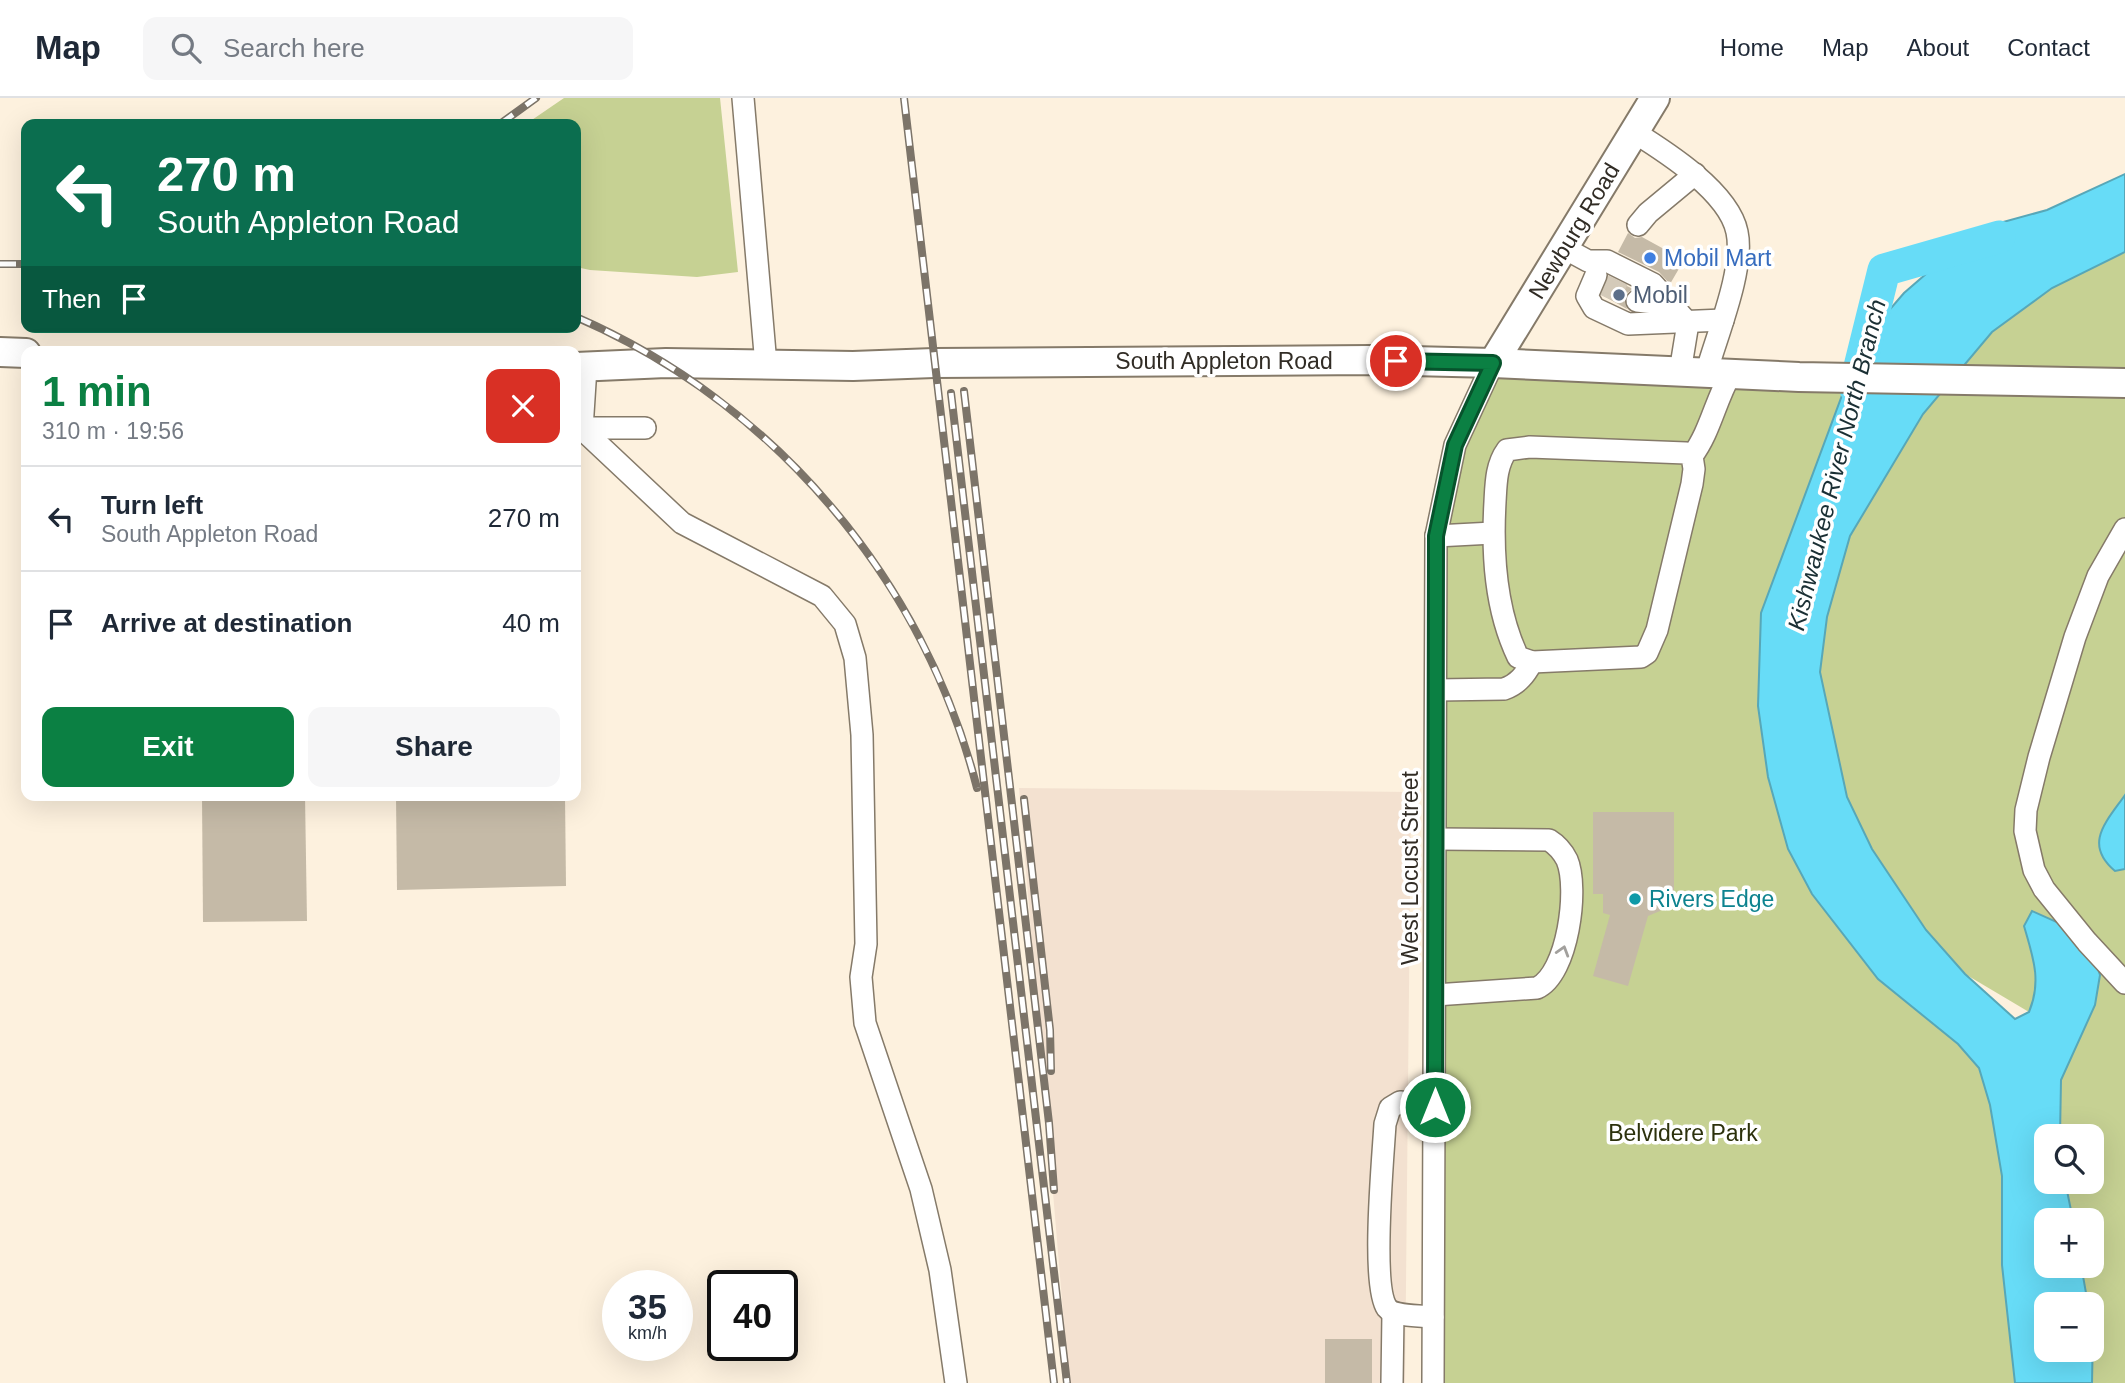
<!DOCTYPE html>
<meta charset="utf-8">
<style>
:root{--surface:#fff;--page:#f6f6f7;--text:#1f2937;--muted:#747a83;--line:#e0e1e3;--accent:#0b8043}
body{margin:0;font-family:Arial,sans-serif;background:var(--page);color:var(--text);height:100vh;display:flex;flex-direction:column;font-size:26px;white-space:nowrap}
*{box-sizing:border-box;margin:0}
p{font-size:23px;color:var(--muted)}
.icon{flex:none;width:38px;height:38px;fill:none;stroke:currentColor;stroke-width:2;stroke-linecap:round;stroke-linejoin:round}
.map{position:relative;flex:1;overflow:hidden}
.details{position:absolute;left:21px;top:248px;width:560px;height:455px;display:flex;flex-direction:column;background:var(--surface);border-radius:14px;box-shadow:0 7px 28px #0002}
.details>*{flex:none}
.banner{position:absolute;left:21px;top:21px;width:560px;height:214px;border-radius:14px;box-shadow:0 7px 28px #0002;background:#0b6e4f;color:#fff;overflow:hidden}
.controls{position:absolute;left:2034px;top:1026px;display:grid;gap:14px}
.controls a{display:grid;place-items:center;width:70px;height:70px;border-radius:14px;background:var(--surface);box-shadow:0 7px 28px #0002;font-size:35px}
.speed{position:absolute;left:602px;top:1172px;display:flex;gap:14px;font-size:35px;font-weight:700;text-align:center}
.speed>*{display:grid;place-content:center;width:91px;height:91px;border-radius:50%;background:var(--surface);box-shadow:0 7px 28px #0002;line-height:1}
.speed small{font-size:18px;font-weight:400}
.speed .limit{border:4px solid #111;border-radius:10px;background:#fff;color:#111}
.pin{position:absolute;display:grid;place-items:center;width:60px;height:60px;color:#fff;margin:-30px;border:4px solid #fff;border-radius:50%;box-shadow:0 2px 7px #0007}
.me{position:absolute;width:77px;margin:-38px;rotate:0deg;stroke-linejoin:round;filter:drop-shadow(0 0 5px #0008)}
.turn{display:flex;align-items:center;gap:24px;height:147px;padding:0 21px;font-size:32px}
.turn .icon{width:91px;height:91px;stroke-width:2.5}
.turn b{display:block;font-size:49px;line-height:60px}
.then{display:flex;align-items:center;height:66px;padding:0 21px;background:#0003;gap:14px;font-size:26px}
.round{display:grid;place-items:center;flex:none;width:74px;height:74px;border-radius:14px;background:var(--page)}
.headline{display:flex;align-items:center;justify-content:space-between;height:119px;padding:0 21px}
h1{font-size:42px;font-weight:800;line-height:52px;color:var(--accent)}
.action{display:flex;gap:14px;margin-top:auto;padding:14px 21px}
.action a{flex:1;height:80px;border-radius:14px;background:var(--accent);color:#fff;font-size:28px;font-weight:800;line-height:80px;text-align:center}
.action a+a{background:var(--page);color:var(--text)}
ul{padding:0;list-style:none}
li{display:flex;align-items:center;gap:21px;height:105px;padding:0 21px;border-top:2px solid var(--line)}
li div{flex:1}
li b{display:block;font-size:26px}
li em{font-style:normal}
header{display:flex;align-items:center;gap:42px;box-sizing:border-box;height:98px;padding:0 35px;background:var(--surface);border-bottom:2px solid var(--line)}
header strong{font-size:33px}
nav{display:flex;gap:38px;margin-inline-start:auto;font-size:24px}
.search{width:490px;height:63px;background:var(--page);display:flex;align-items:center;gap:18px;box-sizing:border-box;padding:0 24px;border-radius:14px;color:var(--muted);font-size:26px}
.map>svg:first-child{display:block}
.industrial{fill:#f3e1d0}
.green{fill:#c6d193}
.water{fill:#67dcf7;stroke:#57a7b8;stroke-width:2}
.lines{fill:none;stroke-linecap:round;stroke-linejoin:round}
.river{stroke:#67dcf7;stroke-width:33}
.building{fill:#c5baa7}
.minor-tunnel{stroke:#d4cab9;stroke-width:21;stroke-dasharray:21 10;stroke-linecap:butt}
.minor-casing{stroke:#857a69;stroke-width:24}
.major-casing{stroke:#857a69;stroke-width:32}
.minor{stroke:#fff;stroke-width:21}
.major{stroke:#fff;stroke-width:28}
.rail-casing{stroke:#7c7469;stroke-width:8}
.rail{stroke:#fff;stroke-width:5;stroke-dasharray:16;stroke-linecap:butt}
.oneway{stroke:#a2a09d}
.route-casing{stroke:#07532c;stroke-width:18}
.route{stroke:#0b8043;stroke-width:12}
.shop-dot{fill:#3f7fe0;stroke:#fff;stroke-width:2.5}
.service-dot{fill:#5c6f8a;stroke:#fff;stroke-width:2.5}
.culture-dot{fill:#0f9aa8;stroke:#fff;stroke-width:2.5}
.labels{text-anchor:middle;stroke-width:7;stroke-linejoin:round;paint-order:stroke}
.street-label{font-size:23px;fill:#312c25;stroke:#fff}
.shop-label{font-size:23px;fill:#366cbe;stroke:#fff;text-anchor:start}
.service-label{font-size:23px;fill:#4e5e75;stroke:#fff;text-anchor:start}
.culture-label{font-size:23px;fill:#0d838f;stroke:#fff;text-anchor:start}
.park-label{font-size:23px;fill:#2c310c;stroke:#fff}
.water-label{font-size:24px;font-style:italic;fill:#1a2f34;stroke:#fff}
</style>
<header>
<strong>Map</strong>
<div class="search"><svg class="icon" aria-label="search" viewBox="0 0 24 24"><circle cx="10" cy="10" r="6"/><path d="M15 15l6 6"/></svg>Search here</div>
<nav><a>Home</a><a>Map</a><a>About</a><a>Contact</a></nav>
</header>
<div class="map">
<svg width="2125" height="1285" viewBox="0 0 2125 1285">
<rect width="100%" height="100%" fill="#fdf1de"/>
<path class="industrial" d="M 1019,690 L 1411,694 L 1405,1285 L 1069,1285 Z"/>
<g class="green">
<path d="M 564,0 L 720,0 L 738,174 L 697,179 L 590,172 L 576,169 L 576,26 L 526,26 Z"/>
<path d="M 2125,154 L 2125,697 L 2102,731 L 2125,765 L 2125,1285 L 2092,1285 L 2093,1231 L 2091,1206 L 2088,1206 L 2081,1167 L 2091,1167 L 2091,1122 L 2073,1122 L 2065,1083 L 2091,1083 L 2091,1038 L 2060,1038 L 2061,982 L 2095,908 L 2024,828 C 2033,859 2041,883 2029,914 L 1965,876 L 1926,832 L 1872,751 L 1847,699 L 1820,574 L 1827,519 L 1850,438 L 1923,316 L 1992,234 L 2052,190 Z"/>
<path d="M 1493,265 L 1847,284 L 1761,515 L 1788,751 L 1812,796 L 1878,881 L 1959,946 L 1979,970 L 1990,1007 L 2002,1078 L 2002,1167 L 2015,1285 L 1433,1285 L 1436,438 L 1455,347 Z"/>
</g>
<g class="water">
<path d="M 2125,76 L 2125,154 L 2052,190 L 1992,234 L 1923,316 L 1850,438 L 1827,519 L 1820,574 L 1847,699 L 1872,751 L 1926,832 L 1965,876 L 2015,921 L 2029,914 C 2042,883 2033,859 2024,828 L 2032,813 L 2059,825 L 2095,862 L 2100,877 L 2095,907 L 2061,982 L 2060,1038 L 2046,1038 L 2046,1083 L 2065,1083 L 2073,1122 L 2046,1122 L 2046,1167 L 2081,1167 L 2088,1206 L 2046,1206 L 2046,1251 L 2091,1251 L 2091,1220 L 2093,1231 L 2092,1285 L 2015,1285 L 2002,1167 L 2002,1078 L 1990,1007 L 1979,970 L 1958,946 L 1878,881 L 1812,796 L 1788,751 L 1768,679 L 1758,608 L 1761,515 L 1847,284 L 1872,232 L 1904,195 L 1978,131 L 2047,112 Z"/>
<path d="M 2125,697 L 2125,771 L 2115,773 C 2083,746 2106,724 2125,697 Z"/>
</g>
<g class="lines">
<path class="river" d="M 1855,289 L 1884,172 L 1999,139"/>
</g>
<g class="building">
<path d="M 1628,135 L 1635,140 L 1642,139 L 1684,162 L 1670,186 L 1659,174 L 1618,154 Z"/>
<path d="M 1609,179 L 1633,191 L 1627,195 L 1624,201 L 1627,211 L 1602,197 Z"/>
<path d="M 202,698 L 305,698 L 307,823 L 203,824 Z"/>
<path d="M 396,698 L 565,698 L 566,788 L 397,792 Z"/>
<path d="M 1593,714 L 1674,714 L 1674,792 L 1669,795 L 1667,805 L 1660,813 L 1648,818 L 1628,888 L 1593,878 L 1610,817 L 1603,815 L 1603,796 L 1593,796 Z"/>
<rect x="1325" y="1241" width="47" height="44"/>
</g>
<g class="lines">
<path class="minor-tunnel" d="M 1604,187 L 1637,203"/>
<defs>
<g id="minor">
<path d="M 743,0 L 766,267"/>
<path d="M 1634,34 C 1666,54 1729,94 1737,134 C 1745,171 1716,239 1706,276"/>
<path d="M 1638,127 L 1648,115 L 1695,76"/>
<path d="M 1564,150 L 1588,163 L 1607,163 L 1653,186 L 1688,225 L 1680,274"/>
<path d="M 1596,177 L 1587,198 L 1594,210 L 1628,226 L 1723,222"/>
<path d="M 1637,203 L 1673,207"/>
<path d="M 586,269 L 582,331 L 682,425 L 822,498 L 845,526 L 855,560 L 862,637 L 866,846 L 861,879 L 865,925 L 921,1091 L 940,1172 L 956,1285"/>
<path d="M 577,330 L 645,330"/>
<path d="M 1692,358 L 1686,355 L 1530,349 L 1507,352 C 1496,367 1496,386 1495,404 C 1492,456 1495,511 1518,559 L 1532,564 L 1641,559 L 1647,555 L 1657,532 L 1692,386 L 1694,371 L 1692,358 C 1710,334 1715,304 1730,277"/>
<path d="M 2125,431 L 2098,478 L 2075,539 L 2039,659 L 2026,712 L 2025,733 L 2034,772 L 2044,791 L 2087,844 L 2125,885"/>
<path d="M 1436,438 L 1493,435"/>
<path d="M 1437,592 L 1504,591 C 1518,586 1525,577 1532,564"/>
<path d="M 1435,897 L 1537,890 C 1568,876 1579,790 1567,762 C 1563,754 1557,747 1549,742 L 1436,741"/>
<path d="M 1433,1219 C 1423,1218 1393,1218 1387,1210 C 1371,1187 1383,1060 1385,1026 L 1390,1010 L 1400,1004 L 1435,1009"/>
<path d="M 1392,1285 L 1393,1215"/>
<path d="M 1433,1285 L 1436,438 L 1455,347 L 1493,265"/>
</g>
<g id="major">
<path d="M 0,254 L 26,255"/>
<path d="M 1493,265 L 1655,0"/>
<path d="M 576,269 L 666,265 L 853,268 L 934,265 L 1371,262 L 1493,265 L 1799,279 L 2125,285"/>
</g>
</defs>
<use href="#minor" class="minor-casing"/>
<use href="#major" class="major-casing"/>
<use href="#minor" class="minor"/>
<use href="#major" class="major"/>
<defs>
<g id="rail">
<path d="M 904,0 L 1054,1285"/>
<path d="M 500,26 L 536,0"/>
<path d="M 0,166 L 26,166"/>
<path d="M 576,219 C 774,305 923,480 977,690"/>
<path d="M 964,293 L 1049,1025 L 1054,1092"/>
<path d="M 951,295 L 1067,1285"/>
<path d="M 1024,701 L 1050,932 L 1051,973"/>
</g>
</defs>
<use href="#rail" class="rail-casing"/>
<use href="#rail" class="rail"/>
</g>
<defs><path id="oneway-chevron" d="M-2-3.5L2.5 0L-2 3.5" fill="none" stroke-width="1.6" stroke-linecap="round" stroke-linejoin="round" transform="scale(1.75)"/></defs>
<use class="oneway" href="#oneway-chevron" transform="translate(1563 853) rotate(-73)"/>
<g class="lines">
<defs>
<path id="route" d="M 1396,263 L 1493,265 L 1455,347 L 1436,438 L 1435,1009"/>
</defs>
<use href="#route" class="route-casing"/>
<use href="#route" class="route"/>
</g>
<circle class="shop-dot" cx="1650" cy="160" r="7"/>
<circle class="service-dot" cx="1619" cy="197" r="7"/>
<circle class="culture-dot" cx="1635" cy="801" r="7"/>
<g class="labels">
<g class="street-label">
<text transform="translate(1574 133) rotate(-59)" y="8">Newburg Road</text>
<text x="1224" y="271">South Appleton Road</text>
<text transform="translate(1410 770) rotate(-90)" y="8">West Locust Street</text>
</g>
<g class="shop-label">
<text x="1664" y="168">Mobil Mart</text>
</g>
<g class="service-label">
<text x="1633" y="205">Mobil</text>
</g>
<g class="culture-label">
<text x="1649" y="809">Rivers Edge</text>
</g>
<g class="park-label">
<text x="1683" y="1043">Belvidere Park</text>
</g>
<g class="water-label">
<text transform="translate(1837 367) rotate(-76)" y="8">Kishwaukee River North Branch</text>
</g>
</g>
</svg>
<div class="controls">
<a><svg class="icon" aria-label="search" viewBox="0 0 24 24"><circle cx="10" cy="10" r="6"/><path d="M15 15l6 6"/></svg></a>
<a>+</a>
<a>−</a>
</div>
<div class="speed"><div>35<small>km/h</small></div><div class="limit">40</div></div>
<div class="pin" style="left:1396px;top:263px;background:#d93025"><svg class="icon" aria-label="arrive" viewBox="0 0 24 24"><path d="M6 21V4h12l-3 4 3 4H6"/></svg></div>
<svg class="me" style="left:1435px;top:1009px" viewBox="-20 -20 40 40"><circle r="17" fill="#0b8043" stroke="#fff" stroke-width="3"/><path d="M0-11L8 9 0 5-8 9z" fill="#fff"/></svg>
<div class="banner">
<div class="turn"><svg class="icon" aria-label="left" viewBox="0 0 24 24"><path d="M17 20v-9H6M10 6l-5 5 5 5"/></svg><div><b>270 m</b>South Appleton Road</div></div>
<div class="then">Then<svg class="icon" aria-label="arrive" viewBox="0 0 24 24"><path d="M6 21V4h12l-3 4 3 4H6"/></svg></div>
</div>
<section class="details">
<div class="headline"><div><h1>1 min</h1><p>310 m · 19:56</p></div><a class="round" style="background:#d93025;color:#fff"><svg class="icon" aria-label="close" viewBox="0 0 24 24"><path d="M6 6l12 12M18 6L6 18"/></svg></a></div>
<ul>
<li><svg class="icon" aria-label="left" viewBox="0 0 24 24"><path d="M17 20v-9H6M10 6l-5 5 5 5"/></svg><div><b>Turn left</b><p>South Appleton Road</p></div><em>270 m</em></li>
<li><svg class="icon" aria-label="arrive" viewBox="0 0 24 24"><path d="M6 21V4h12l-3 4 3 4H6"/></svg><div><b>Arrive at destination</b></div><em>40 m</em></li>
</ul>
<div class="action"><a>Exit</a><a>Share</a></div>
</section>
</div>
